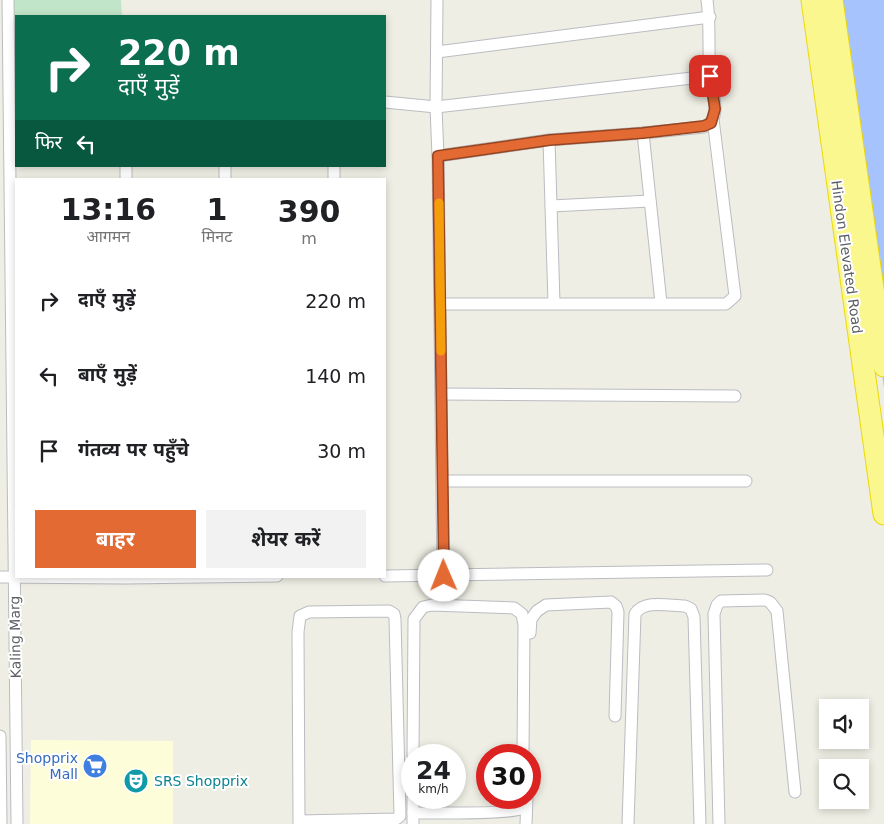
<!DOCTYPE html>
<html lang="hi">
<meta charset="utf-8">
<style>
:root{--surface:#fff;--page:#f2f2f2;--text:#202124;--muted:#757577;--accent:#e46a34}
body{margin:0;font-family:"DejaVu Sans","Noto Sans Devanagari",sans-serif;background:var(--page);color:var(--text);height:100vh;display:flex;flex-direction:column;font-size:19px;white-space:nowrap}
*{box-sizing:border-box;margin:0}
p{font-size:16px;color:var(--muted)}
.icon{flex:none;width:28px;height:28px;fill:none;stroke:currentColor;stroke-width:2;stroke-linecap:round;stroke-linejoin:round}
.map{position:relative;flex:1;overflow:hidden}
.sheet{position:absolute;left:15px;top:178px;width:371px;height:400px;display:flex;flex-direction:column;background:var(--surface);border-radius:0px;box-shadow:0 2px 8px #0003}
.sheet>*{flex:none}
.top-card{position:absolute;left:15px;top:15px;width:371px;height:152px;border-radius:0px;box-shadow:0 2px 8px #0003;background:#0b6e4f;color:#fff;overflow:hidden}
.fabs{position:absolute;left:819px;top:699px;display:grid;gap:10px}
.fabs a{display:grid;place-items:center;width:50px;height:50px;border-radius:0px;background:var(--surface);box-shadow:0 2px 8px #0003;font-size:25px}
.speed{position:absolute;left:401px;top:744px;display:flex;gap:10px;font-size:25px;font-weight:700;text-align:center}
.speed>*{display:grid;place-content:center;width:65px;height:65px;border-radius:50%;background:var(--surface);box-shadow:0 2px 8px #0003;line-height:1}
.speed small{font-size:12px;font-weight:400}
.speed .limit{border:8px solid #d22;background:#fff;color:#111}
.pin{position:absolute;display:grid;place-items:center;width:42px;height:42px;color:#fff;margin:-21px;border-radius:10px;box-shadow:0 2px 8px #0006}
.me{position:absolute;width:55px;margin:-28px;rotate:359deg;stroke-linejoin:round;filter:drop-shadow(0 0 4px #0008)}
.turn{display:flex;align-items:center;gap:18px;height:105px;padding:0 20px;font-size:22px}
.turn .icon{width:65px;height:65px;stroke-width:2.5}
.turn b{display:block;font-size:35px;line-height:42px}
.then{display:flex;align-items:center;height:48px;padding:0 20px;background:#0003;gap:10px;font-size:19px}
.eta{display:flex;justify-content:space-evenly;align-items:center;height:85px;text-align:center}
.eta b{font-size:30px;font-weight:700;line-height:35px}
.primary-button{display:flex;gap:10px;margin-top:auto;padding:10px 20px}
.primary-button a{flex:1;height:58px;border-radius:0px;background:var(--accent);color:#fff;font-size:20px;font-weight:700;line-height:58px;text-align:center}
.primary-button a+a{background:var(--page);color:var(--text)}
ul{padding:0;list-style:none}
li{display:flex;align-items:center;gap:15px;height:75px;padding:0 20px}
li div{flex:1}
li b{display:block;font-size:19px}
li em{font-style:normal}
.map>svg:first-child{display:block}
.commercial{fill:#fdfdda}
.green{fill:#c1e5c9}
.water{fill:#a6c3fd}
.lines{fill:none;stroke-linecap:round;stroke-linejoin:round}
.minor-casing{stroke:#bbbcc2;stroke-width:13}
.motorway-casing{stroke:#ecd806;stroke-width:23}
.minor{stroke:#fff;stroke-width:11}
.motorway{stroke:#faf78f;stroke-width:21}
.route-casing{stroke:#944522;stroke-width:12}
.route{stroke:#e46a34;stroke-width:9}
.slow{stroke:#f59e0b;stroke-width:9}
.labels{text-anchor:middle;stroke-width:4;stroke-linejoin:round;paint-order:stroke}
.street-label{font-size:14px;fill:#5c5e64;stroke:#fff}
.shop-label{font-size:14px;fill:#366cbe;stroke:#fff;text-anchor:end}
.culture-label{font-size:14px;fill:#0d838f;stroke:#fff;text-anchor:start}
</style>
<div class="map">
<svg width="884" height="824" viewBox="0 0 884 824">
<rect width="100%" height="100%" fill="#eeeee4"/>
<path class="commercial" d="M 31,740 L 173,741 L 173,824 L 30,824 Z"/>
<path class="green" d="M 8,0 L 121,0 L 122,16 L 16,16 L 16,91 L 9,91 Z"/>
<path class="water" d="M 825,0 L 884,0 L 884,388 L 843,105 Z"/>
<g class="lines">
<defs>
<g id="minor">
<path d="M 8,0 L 17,824"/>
<path d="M 437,0 L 436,107 L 438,156 L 443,576"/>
<path d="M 437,52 L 710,17"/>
<path d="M 385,102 L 436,107 L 710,76"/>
<path d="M 643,133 L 661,303"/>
<path d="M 549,140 L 554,303"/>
<path d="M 438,156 L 549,140 L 643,133 L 704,127 C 709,124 713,121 714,116 C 717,107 713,94 711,85 C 707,57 711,28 707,0"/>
<path d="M 126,166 L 126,179"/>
<path d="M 225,166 L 225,179"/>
<path d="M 334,166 L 334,179"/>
<path d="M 551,206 L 650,201"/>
<path d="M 440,304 L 726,304 L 735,296 L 713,119"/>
<path d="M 441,394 L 735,396"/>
<path d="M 442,481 L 746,481"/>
<path d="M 385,576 L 767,570"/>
<path d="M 0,577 L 125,578 L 277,576"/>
<path d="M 530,633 L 531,619 L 537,611 L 546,605 L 611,602 L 616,606 L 618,612 L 615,716"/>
<path d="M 0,736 L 1,824"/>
<path d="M 413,755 L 414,619 L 423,607 L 432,605 L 514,608 L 522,614 L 524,625 L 523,755"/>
<path d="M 413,813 C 427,813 514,814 520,809 C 522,806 522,801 522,798"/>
<path d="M 299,821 L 396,819 L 400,816 L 395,619 L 394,614 L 389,611 L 309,612 L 300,616 L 298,632 L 299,821 L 299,824"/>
<path d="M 413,824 L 413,798"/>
<path d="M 526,824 L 527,798"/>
<path d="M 628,824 L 635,614 C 644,599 670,606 685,606 L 691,609 L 694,617 L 700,824"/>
<path d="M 719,824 L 714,614 L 717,605 L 721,601 L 765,600 L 770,602 L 777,611 L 795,792"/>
</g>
<g id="motorway">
<path d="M 812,0 L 884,514"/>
<path d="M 832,0 L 884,366"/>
</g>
</defs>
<use href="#minor" class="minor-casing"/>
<use href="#motorway" class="motorway-casing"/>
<use href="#minor" class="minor"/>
<use href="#motorway" class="motorway"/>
</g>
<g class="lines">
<defs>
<path id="route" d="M 444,576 L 438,156 L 550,140 L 643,133 L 704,126 L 711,123 L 715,109 L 710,76"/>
</defs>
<use href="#route" class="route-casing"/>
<use href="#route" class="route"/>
<path class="slow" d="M 439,203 L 441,351"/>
</g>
<defs>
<symbol id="supermarket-disc" viewBox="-11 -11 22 22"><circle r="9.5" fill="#3f7fe0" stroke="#fff"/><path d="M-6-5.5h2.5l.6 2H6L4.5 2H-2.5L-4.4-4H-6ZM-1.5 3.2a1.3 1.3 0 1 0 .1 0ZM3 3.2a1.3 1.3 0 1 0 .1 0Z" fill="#fff"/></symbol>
<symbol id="theatre-disc" viewBox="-11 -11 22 22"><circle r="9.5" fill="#0f9aa8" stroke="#fff"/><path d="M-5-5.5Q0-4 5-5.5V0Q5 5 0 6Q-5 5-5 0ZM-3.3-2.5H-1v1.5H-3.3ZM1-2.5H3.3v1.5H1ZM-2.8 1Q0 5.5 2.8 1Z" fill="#fff"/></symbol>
</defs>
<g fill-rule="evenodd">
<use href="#supermarket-disc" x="81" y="752" width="28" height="28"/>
<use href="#theatre-disc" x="122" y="767" width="28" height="28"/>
</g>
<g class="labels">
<g class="street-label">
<text transform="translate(847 257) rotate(82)" y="5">Hindon Elevated Road</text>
<text transform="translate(15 637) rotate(-91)" y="5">Kaling Marg</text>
</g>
<g class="shop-label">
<text x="78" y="763">Shopprix<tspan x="78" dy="16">Mall</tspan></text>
</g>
<g class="culture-label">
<text x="154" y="786">SRS Shopprix</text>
</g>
</g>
</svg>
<div class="fabs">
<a><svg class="icon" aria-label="sound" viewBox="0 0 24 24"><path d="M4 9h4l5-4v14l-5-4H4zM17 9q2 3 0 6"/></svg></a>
<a><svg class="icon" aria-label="search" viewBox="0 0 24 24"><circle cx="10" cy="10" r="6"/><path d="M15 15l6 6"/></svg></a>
</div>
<div class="speed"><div>24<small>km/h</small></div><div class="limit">30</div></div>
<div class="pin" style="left:710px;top:76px;background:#d93025"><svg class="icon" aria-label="arrive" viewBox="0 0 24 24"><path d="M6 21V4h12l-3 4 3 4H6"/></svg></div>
<svg class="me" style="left:444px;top:576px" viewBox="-20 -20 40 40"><circle r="19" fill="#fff"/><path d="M0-13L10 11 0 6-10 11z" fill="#e46a34"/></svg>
<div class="top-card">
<div class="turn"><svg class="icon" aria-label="right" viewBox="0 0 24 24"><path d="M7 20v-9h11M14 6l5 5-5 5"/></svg><div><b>220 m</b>दाएँ मुड़ें</div></div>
<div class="then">फिर<svg class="icon" aria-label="left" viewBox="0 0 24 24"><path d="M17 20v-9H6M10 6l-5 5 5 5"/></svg></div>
</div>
<section class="sheet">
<div class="eta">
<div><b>13:16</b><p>आगमन</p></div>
<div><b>1</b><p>मिनट</p></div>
<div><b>390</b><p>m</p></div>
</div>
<ul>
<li><svg class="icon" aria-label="right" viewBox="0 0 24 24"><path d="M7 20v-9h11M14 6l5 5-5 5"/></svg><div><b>दाएँ मुड़ें</b></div><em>220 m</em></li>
<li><svg class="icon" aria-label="left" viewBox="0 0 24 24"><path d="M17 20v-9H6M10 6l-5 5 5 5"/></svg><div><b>बाएँ मुड़ें</b></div><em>140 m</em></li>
<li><svg class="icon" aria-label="arrive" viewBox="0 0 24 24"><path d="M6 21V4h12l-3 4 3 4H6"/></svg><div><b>गंतव्य पर पहुँचे</b></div><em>30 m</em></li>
</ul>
<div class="primary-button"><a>बाहर</a><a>शेयर करें</a></div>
</section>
</div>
